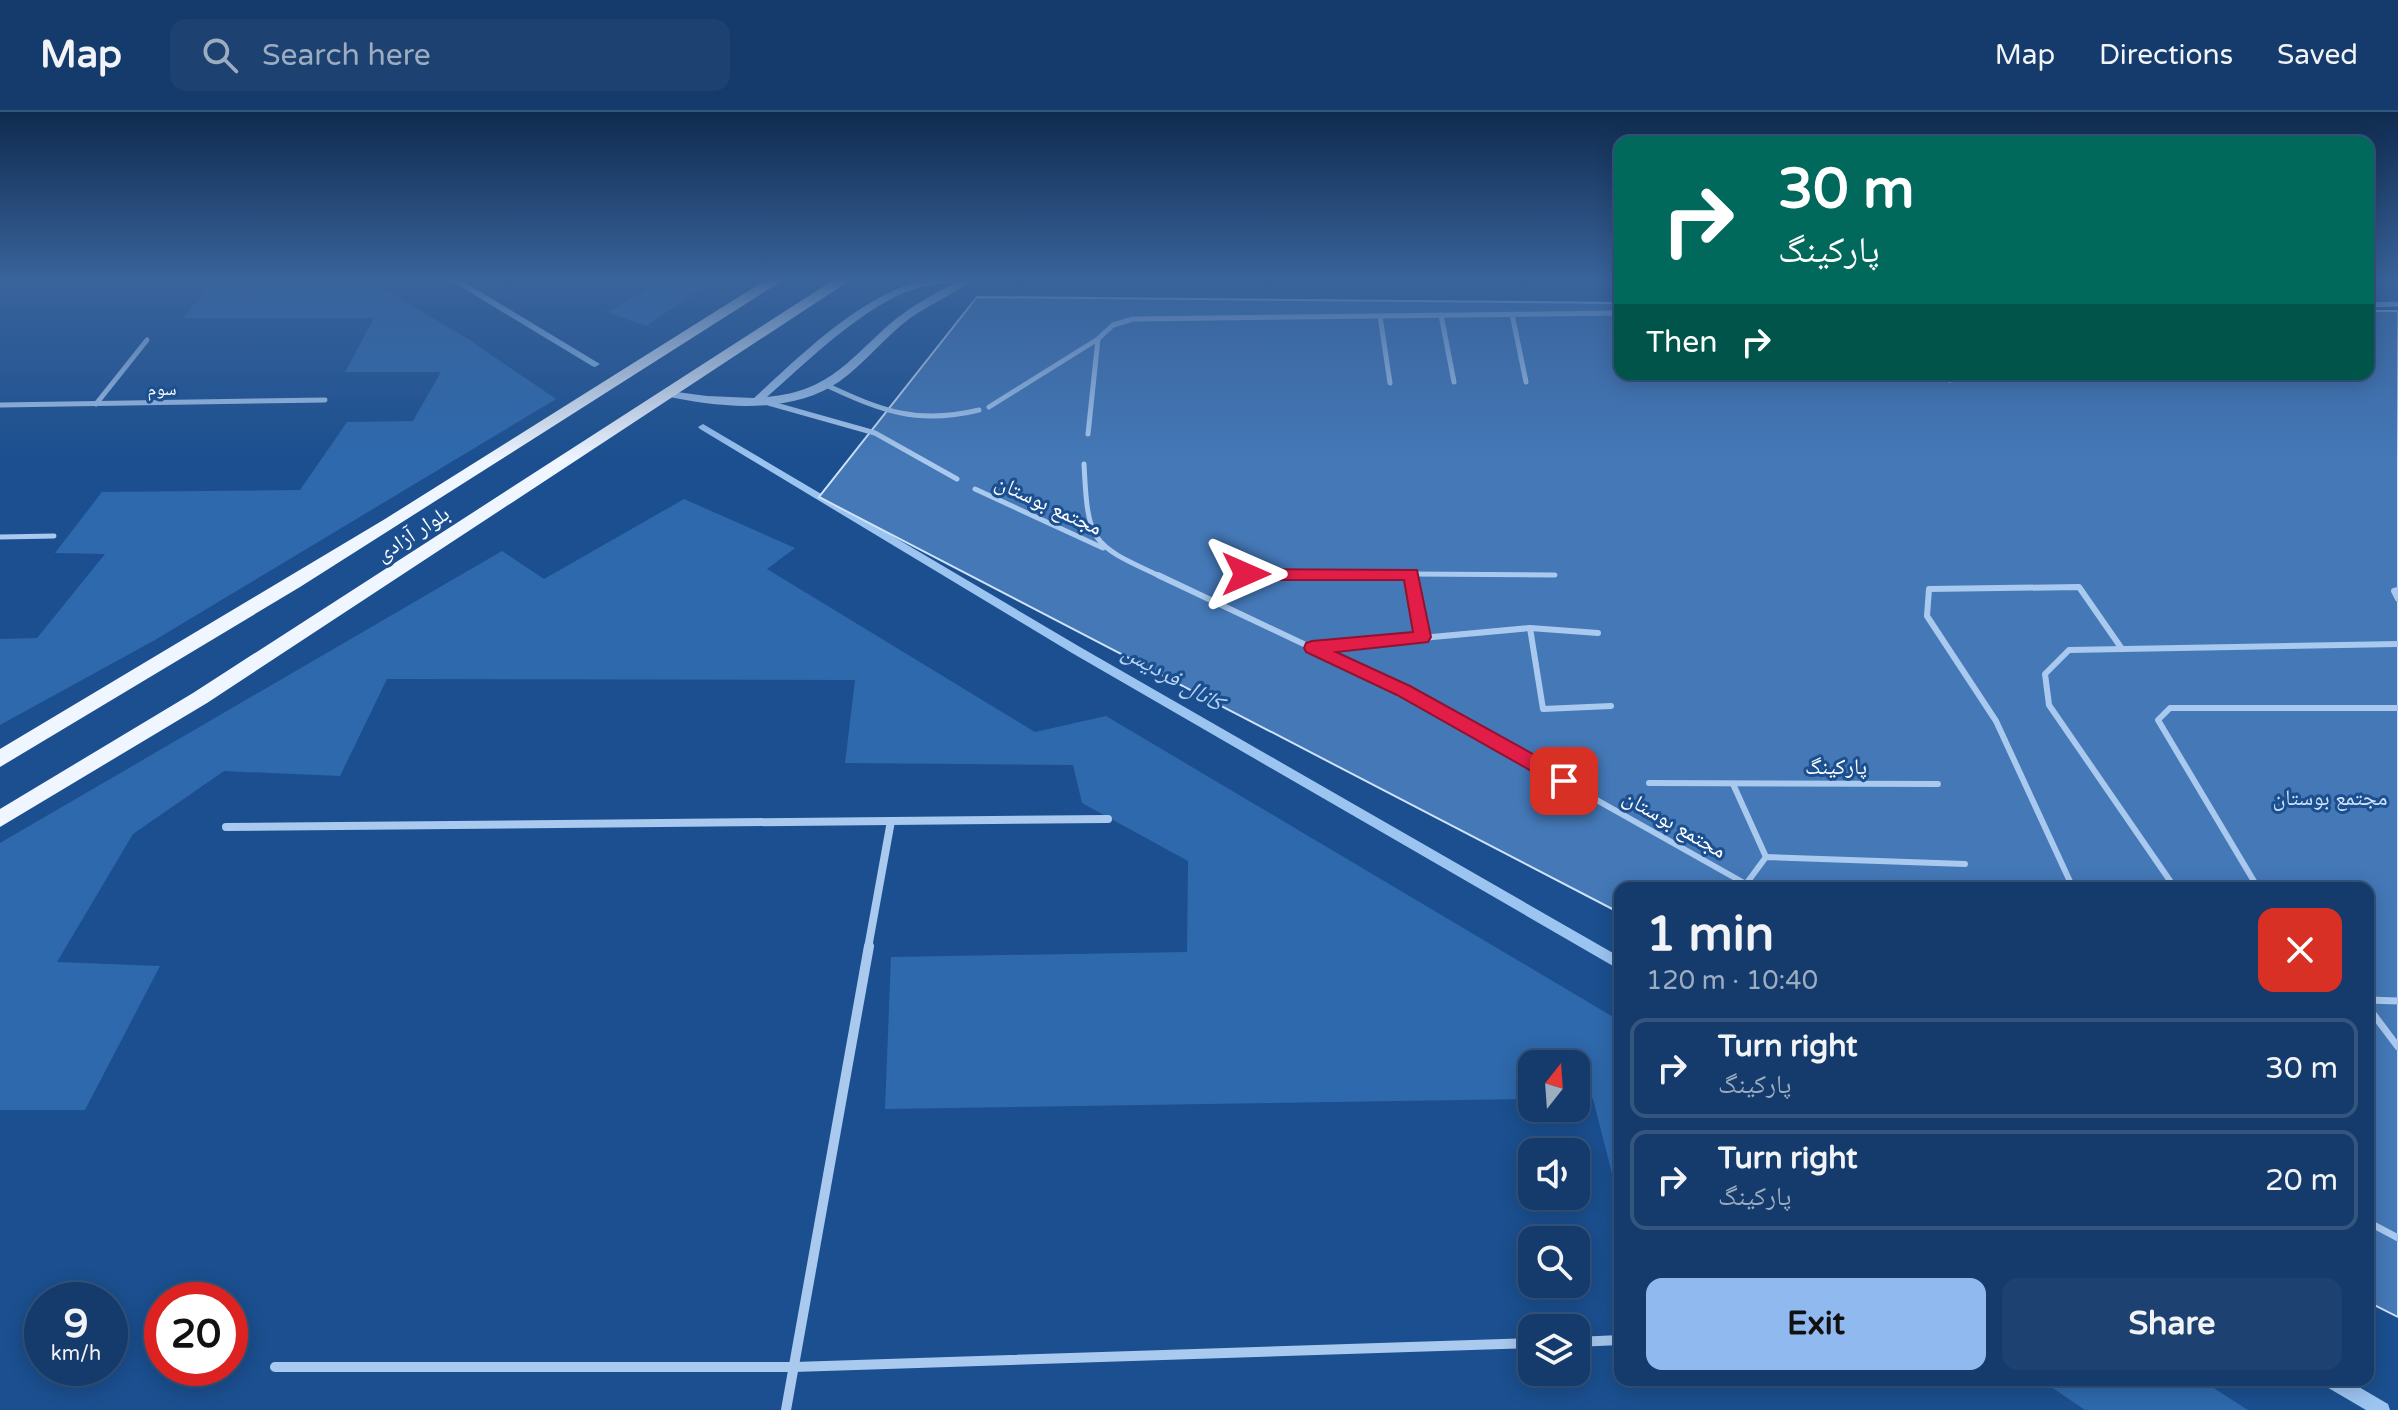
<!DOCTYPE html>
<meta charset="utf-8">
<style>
:root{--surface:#143b6b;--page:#1d4271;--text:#f1f3f6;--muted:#9dadc1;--line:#33557e;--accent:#90b9f0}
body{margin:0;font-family:"Varela Round","Noto Naskh Arabic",sans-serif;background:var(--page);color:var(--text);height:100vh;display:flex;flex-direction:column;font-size:30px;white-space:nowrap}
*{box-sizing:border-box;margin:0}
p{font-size:26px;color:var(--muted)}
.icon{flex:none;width:44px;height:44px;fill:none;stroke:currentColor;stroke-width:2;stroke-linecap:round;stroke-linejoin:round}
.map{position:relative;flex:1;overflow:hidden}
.drawer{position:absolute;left:1614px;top:770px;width:760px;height:504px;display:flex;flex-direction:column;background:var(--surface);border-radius:16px;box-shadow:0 4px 20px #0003,0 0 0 2px var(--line)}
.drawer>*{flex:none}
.top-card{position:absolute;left:1614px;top:24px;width:760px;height:244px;border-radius:16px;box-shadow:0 4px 20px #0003,0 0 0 2px var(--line);background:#00695c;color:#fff;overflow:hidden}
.needle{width:52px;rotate:17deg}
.fabs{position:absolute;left:1518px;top:938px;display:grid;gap:16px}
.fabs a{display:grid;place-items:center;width:72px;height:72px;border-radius:16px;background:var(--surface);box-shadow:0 4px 20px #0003,0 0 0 2px var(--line);font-size:40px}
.speed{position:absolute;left:24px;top:1170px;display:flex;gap:16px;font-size:40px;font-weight:700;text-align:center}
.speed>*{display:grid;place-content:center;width:104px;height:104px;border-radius:50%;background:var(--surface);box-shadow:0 4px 20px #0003,0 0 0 2px var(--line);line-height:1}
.speed small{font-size:20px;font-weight:400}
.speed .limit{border:12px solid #d22;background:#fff;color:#111}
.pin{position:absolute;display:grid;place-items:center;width:68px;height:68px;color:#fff;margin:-34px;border-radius:16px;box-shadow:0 4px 12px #0006}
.me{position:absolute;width:88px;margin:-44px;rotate:90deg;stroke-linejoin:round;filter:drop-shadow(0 0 6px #0008)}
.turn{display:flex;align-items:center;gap:28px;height:168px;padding:0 32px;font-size:36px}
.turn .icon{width:104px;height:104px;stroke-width:2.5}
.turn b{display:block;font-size:56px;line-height:68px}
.then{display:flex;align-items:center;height:76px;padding:0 32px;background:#0003;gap:16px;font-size:30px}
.round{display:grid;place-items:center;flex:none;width:84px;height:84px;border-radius:16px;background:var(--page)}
.headline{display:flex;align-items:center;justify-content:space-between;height:136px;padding:0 32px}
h1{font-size:48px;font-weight:700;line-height:60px}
.button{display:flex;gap:16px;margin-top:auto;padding:16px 32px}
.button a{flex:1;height:92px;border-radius:16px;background:var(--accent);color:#111;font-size:32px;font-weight:700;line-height:92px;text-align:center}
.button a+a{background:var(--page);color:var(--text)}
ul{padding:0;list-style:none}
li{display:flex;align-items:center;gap:24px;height:100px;margin:0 16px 12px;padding:0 16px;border:4px solid var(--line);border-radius:16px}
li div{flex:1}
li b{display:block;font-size:30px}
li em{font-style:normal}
header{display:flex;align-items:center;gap:48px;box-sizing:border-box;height:112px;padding:0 40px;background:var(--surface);border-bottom:2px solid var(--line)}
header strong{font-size:38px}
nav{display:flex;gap:44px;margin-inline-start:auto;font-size:28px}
.search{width:560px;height:72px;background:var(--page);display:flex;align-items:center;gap:20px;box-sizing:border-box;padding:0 28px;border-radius:16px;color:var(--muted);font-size:30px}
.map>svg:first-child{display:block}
.green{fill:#2e69ad}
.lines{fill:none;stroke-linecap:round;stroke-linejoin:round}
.stream{fill:#9cc4f0;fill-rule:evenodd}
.building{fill:#4478b7;stroke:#cfe3fa;stroke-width:2}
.service-far2{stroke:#a9c9ee;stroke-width:5}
.service-far1{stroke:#a9c9ee;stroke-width:6}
.service{stroke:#a9c9ee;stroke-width:7}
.minor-far1{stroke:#a9c9ee;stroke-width:8}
.minor{stroke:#a9c9ee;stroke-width:10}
.tertiary{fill:#a9c9ee;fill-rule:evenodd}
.primary{fill:#f0f6ff;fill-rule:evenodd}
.route{fill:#e11d48;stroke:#92132f;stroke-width:2}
.labels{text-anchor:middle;stroke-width:6;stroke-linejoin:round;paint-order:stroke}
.far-street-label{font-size:18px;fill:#fff;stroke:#1b4f8f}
.street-label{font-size:22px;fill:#fff;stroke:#1b4f8f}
.park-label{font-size:22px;fill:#cfe3fa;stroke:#1b4f8f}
.water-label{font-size:24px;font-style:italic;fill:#b5d3f5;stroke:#1b4f8f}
</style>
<header>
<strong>Map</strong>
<div class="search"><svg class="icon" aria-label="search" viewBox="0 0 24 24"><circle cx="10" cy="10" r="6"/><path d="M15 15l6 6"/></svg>Search here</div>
<nav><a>Map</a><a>Directions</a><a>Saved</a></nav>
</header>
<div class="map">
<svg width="2398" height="1298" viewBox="0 0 2398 1298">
<rect width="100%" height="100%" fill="#1b4f8f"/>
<g class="green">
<path d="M 214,167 L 366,167 L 465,225 L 556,287 L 155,528 L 0,613 L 0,527 L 37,526 L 105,442 L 55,441 L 102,380 L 300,378 L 347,310 L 413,309 L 441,260 L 345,260 L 374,206 L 183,206 Z"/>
<path d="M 665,167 L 716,167 L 646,214 L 607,200 Z"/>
<path d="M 684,387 L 795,436 L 767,457 L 1035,620 L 1106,604 L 1620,909 L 1620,1093 L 1593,987 L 1576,987 L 1576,952 L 1532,952 L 1532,987 L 885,997 L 891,845 L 1187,840 L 1188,749 L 1082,691 L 1073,653 L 845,651 L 855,568 L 387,567 L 340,664 L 224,659 L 133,722 L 57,850 L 160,854 L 85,998 L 0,998 L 0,731 L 502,439 L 544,467 Z"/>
<path d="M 2041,1268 L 2201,1268 L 2248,1298 L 2085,1298 Z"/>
</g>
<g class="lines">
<g class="stream">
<path d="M 448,167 L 459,167 L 600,252 L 595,255 L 592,254 Z"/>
<path d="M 703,312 L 1080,535 L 1620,845 L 1620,858 L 1072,541 L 700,317 L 698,315 Z"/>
<path d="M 2323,1268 L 2347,1268 L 2388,1292 L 2390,1298 L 2366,1298 L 2325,1274 Z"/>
</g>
</g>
<path class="building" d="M 977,185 L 1620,191 L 1620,262 L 2368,262 L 2368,199 L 2398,199 L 2398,1205 L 2368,1190 L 2368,776 L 1620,776 L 1620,801 L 819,385 Z"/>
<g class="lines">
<g class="service-far2">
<path d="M 2368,193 L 2398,192"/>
<path d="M 1512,202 L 1526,270"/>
<path d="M 1441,203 L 1454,270"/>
<path d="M 1380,204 L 1390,271"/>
<path d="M 1810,262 L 1813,267"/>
<path d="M 1946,262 L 1950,268"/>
<path d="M 826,273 C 882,299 917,313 979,298"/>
<path d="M 765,290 L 875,321 L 957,367"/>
<path d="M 96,292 L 147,228"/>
<path d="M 0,293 L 325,288"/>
<path d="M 989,295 L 1098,227 L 1113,213 L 1133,207 L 1620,201"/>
<path d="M 1088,322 L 1098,227"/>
<path d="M 1084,352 C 1088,433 1091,432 1162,465"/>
<path d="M 975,377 L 1103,436"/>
<path d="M 0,425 L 54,424"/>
<path d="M 1246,462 L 1411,462 L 1412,465"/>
<path d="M 1411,462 L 1555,463"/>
</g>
<g class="service-far1">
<path d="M 1158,463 L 1403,579 L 1753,776"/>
<path d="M 1411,463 L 1422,525"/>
<path d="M 2398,478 L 2394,479 L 2398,487"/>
<path d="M 1530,516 L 1598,521"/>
<path d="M 1313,536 L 1530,516 L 1543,597 L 1611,594"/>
<path d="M 1649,671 L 1938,672"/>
<path d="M 1733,672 L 1766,745"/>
<path d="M 1746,772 L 1766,745 L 1965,752"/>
<path d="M 2073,776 L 1996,609 L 1927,504 L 1929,477 L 2079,475 L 2122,537"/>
<path d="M 2175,776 L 2049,593 L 2045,562 L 2069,538 L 2398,532"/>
<path d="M 2258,776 L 2158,608 L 2170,596 L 2398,596"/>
</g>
<g class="service">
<path d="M 2368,888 L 2398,889"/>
<path d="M 2368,895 L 2398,935"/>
<path d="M 2368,1110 L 2398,1126"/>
</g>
<g class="minor-far1">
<path d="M 226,715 L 1108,707"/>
<path d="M 868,836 L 891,709"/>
</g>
<g class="minor">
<path d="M 1576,1230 L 1620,1228"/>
<path d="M 275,1255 L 794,1255 L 1532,1231"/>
<path d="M 786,1298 L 869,834"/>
</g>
<path class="tertiary" d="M 928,167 L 973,167 C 954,183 929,192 909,207 C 885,225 865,251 840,269 C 792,303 720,296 665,284 L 664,282 L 669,279 L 707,284 L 754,286 C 801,243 864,180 928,167 ZM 956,170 C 936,181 915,192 897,206 C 851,244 833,279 767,285 C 808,249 871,186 925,174 C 935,172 945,172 956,170 Z"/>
<g class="primary">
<path d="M 767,167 L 785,167 L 300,475 L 0,655 L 0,637 L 385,407 Z"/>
<path d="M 835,167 L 852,167 L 207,591 L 0,715 L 0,697 L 193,581 Z"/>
</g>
</g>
<linearGradient id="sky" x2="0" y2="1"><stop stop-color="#0f2b4f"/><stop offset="0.48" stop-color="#39639b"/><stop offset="1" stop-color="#39639b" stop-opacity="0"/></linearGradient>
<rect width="2398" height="349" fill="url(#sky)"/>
<path class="route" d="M 1246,457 L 1417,458 L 1431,525 L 1428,530 L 1336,540 L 1410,574 L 1571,663 L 1574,669 L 1571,674 L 1558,674 L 1397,583 L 1306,540 L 1304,536 L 1306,531 L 1312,529 L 1413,520 L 1404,468 L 1246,468 L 1238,462 Z"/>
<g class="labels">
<g class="far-street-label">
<text transform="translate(162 277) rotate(-1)" y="6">سوم</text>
</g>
<g class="street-label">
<text transform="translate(1049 392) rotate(25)" y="8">مجتمع بوستان</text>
<text transform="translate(412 421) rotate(-33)" y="8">بلوار آزادی</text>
<text x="1836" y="662">پارکینگ</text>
<text transform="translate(1675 711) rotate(30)" y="8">مجتمع بوستان</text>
</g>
<g class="park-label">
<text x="2330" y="693">مجتمع بوستان</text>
</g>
<g class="water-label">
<text transform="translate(1173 565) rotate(30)" y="8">کانال فردیس</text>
</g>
</g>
</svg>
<div class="fabs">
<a><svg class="needle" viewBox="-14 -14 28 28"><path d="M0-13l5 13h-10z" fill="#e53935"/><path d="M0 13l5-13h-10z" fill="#9dadc1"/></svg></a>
<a><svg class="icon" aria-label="sound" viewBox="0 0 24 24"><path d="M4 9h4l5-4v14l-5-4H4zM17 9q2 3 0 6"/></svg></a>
<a><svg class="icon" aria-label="search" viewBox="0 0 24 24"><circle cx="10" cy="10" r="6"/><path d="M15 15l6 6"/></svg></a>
<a><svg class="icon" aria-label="layers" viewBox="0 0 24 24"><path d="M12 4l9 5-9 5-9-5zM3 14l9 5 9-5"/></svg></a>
</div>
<div class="speed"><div>9<small>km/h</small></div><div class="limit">20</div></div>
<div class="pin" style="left:1564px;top:669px;background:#d93025"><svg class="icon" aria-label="arrive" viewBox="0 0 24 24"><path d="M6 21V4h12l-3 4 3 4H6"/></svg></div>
<svg class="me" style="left:1246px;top:462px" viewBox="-20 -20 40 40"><path d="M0-17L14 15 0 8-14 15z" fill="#e11d48" stroke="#fff" stroke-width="4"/></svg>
<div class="top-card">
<div class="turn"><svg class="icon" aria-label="right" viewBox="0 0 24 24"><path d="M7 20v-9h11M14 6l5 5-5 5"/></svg><div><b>30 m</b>پارکینگ</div></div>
<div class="then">Then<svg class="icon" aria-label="right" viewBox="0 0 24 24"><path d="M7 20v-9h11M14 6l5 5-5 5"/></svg></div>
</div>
<section class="drawer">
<div class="headline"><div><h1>1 min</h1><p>120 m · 10:40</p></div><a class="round" style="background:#d93025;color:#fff"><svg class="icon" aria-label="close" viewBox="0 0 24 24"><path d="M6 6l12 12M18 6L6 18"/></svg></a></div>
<ul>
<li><svg class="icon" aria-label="right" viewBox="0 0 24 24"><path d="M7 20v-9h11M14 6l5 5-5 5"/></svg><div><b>Turn right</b><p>پارکینگ</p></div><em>30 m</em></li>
<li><svg class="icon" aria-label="right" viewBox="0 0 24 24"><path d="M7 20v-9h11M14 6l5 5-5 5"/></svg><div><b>Turn right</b><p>پارکینگ</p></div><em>20 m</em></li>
</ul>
<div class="button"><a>Exit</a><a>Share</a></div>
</section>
</div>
